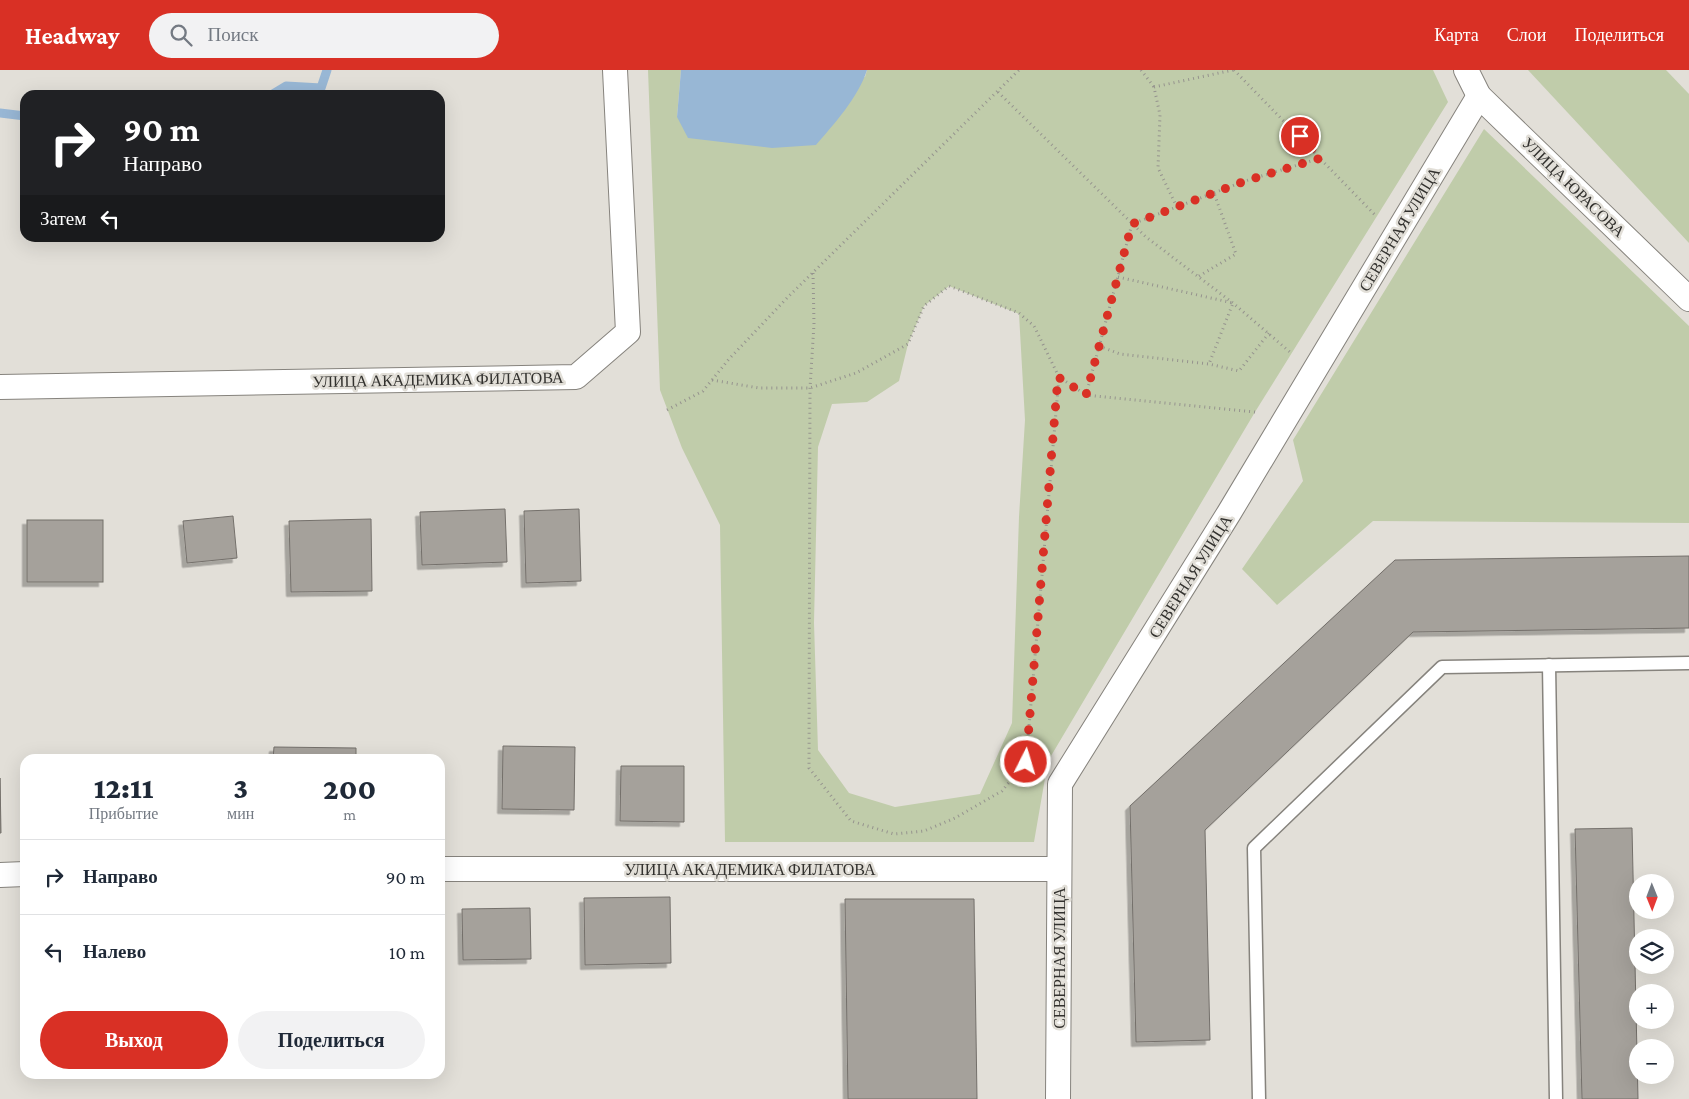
<!DOCTYPE html>
<html lang="ru">
<meta charset="utf-8">
<style>
:root{--surface:#fff;--page:#f2f2f3;--text:#1f2937;--muted:#747a83;--line:#e0e1e3;--accent:#d93025}
body{margin:0;font-family:"Crimson Pro",serif;background:var(--page);color:var(--text);height:100vh;display:flex;flex-direction:column;font-size:19px;white-space:nowrap}
*{box-sizing:border-box;margin:0}
p{font-size:16px;color:var(--muted)}
.icon{flex:none;width:28px;height:28px;fill:none;stroke:currentColor;stroke-width:2;stroke-linecap:round;stroke-linejoin:round}
.map{position:relative;flex:1;overflow:hidden}
.details{position:absolute;left:20px;top:684px;width:425px;height:325px;display:flex;flex-direction:column;background:var(--surface);border-radius:15px;box-shadow:0 5px 20px #0002}
.details>*{flex:none}
.hud{position:absolute;left:20px;top:20px;width:425px;height:152px;border-radius:15px;box-shadow:0 5px 20px #0002;background:#202124;color:#fff;overflow:hidden}
.needle{width:32px;rotate:179deg}
.buttons{position:absolute;left:1629px;top:804px;display:grid;gap:10px}
.buttons a{display:grid;place-items:center;width:45px;height:45px;border-radius:50%;background:var(--surface);box-shadow:0 5px 20px #0002;font-size:25px}
.pin{position:absolute;display:grid;place-items:center;width:42px;height:42px;color:#fff;margin:-21px;border:2px solid #fff;border-radius:50%;box-shadow:0 1px 5px #0007}
.me{position:absolute;width:55px;margin:-28px;rotate:5deg;stroke-linejoin:round;filter:drop-shadow(0 0 4px #0008)}
.turn{display:flex;align-items:center;gap:18px;height:105px;padding:0 20px;font-size:22px}
.turn .icon{width:65px;height:65px;stroke-width:2.5}
.turn b{display:block;font-size:35px;line-height:42px}
.then{display:flex;align-items:center;height:48px;padding:0 20px;background:#0003;gap:10px;font-size:19px}
.eta{display:flex;justify-content:space-evenly;align-items:center;height:85px;text-align:center}
.eta b{font-size:30px;font-weight:800;line-height:35px}
.action{display:flex;gap:10px;margin-top:auto;padding:10px 20px}
.action a{flex:1;height:58px;border-radius:30px;background:var(--accent);color:#fff;font-size:20px;font-weight:800;line-height:58px;text-align:center}
.action a+a{background:var(--page);color:var(--text)}
ul{padding:0;list-style:none}
li{display:flex;align-items:center;gap:15px;height:75px;padding:0 20px;border-top:1px solid var(--line)}
li div{flex:1}
li b{display:block;font-size:19px}
li em{font-style:normal}
header{display:flex;align-items:center;gap:30px;box-sizing:border-box;height:70px;padding:0 25px;background:var(--accent);color:#fff}
header strong{font-size:24px}
nav{display:flex;gap:28px;margin-inline-start:auto;font-size:18px}
.search{width:350px;height:45px;background:var(--page);display:flex;align-items:center;gap:12px;box-sizing:border-box;padding:0 18px;border-radius:28px;color:var(--muted);font-size:19px}
.map>svg:first-child{display:block}
.green{fill:#c0ccaa;fill-rule:evenodd}
.water{fill:#98b7d5}
.lines{fill:none;stroke-linecap:round;stroke-linejoin:round}
.stream{stroke:#98b7d5;stroke-width:9}
.building{fill:#a5a19b;stroke:#74706b;filter:url(#shadow)}
.lane-casing{stroke:#86837d;stroke-width:15}
.street-casing{stroke:#86837d;stroke-width:26}
.path{stroke:#95938e;stroke-width:3;stroke-dasharray:1 4;stroke-linecap:butt}
.lane{stroke:#fff;stroke-width:12}
.street{stroke:#fff;stroke-width:24}
.route{stroke:#d93025;stroke-width:9;stroke-dasharray:0 16.2}
.labels{text-anchor:middle;stroke-width:5;stroke-linejoin:round;paint-order:stroke}
.street-label{font-size:16px;fill:#32312e;stroke:#e2dfd8}
</style>
<header>
<strong>Headway</strong>
<div class="search"><svg class="icon" aria-label="search" viewBox="0 0 24 24"><circle cx="10" cy="10" r="6"/><path d="M15 15l6 6"/></svg>Поиск</div>
<nav><a>Карта</a><a>Слои</a><a>Поделиться</a></nav>
</header>
<div class="map">
<svg width="1689" height="1029" viewBox="0 0 1689 1029">
<defs>
<filter id="shadow"><feDropShadow dx="-4.5" dy="4.5" stdDeviation="0" flood-color="#0004"/></filter>
</defs>
<rect width="100%" height="100%" fill="#e2dfd8"/>
<g class="green">
<path d="M 648,0 L 681,0 L 677,47 L 865,7 L 867,0 L 1433,0 L 1448,32 L 1255,342 L 1048,691 L 1034,772 L 725,772 L 720,455 L 682,378 L 660,320 ZM 949,216 L 1019,244 L 1025,350 L 1019,447 L 1012,653 L 980,724 L 895,737 L 849,723 L 818,680 L 814,553 L 818,377 L 832,334 L 867,332 L 899,311 L 908,274 L 924,236 Z"/>
<path d="M 1528,0 L 1666,0 L 1689,24 L 1689,173 Z"/>
<path d="M 1484,59 L 1689,256 L 1689,453 L 1373,451 L 1277,535 L 1242,499 L 1303,411 L 1293,370 Z"/>
</g>
<path class="water" d="M 681,0 L 867,0 C 858,28 834,54 816,75 L 772,78 L 688,68 L 677,47 Z"/>
<g class="lines">
<g class="stream">
<path d="M 271,25 L 286,16 L 321,18 L 327,0"/>
<path d="M 0,43 L 25,46"/>
</g>
</g>
<g class="building">
<path d="M 505,439 L 507,492 L 422,495 L 420,442 Z"/>
<path d="M 579,439 L 581,511 L 526,513 L 524,441 Z"/>
<path d="M 233,446 L 237,488 L 187,493 L 183,451 Z"/>
<path d="M 371,449 L 372,521 L 291,522 L 289,451 Z"/>
<rect x="27" y="450" width="76" height="62"/>
<path d="M 1689,486 L 1689,558 L 1413,562 L 1205,760 L 1210,970 L 1136,972 L 1130,736 L 1395,490 Z"/>
<path d="M 503,676 L 575,677 L 574,740 L 502,739 Z"/>
<path d="M 274,677 L 356,678 L 356,689 L 273,689 Z"/>
<path d="M 621,696 L 684,696 L 684,752 L 620,751 Z"/>
<path d="M 0,708 L 1,763 L 0,763 Z"/>
<path d="M 1632,758 L 1638,1029 L 1582,1029 L 1575,759 Z"/>
<path d="M 670,827 L 671,893 L 585,895 L 584,828 Z"/>
<path d="M 845,829 L 974,829 L 977,1029 L 848,1029 Z"/>
<path d="M 530,838 L 531,889 L 463,890 L 462,839 Z"/>
</g>
<g class="lines">
<defs>
<g id="lane">
<path d="M 1549,595 L 1556,1029"/>
<path d="M 1259,1029 L 1254,778 L 1442,597 L 1689,593"/>
</g>
<g id="street">
<path d="M 1466,0 L 1479,26 L 1689,229"/>
<path d="M 0,317 L 576,307 L 628,262 L 615,0"/>
<path d="M 440,799 L 1059,799"/>
<path d="M 0,805 L 25,804"/>
<path d="M 1058,1029 L 1060,714 L 1229,443 L 1479,26"/>
</g>
</defs>
<use href="#lane" class="lane-casing"/>
<use href="#street" class="street-casing"/>
<g class="path">
<path d="M 1141,0 L 1154,17"/>
<path d="M 1234,0 L 1376,146"/>
<path d="M 998,22 L 1146,167 L 1233,233 L 1291,283"/>
<path d="M 1177,137 L 1158,98 L 1160,45 L 1154,17 L 1233,0"/>
<path d="M 813,203 L 814,254 L 810,318 L 809,698 L 851,751 L 894,764 L 924,761 L 955,748 L 1002,721 L 1026,691 L 1059,307"/>
<path d="M 1199,206 L 1236,184 L 1214,123"/>
<path d="M 1118,207 L 1233,233 L 1209,294"/>
<path d="M 1099,276 L 1120,284 L 1209,294 L 1239,301 L 1269,263"/>
<path d="M 712,310 L 759,318 L 810,318 L 856,303 L 908,274 L 924,236 L 949,216 L 1019,243 L 1034,256 L 1059,307 L 1086,325"/>
<path d="M 667,340 L 703,321 L 729,289 L 787,228 L 1019,0"/>
<path d="M 1255,342 L 1086,325 L 1132,154 L 1245,111 L 1321,88"/>
</g>
<use href="#lane" class="lane"/>
<use href="#street" class="street"/>
</g>
<g class="lines">
<path class="route" d="M 1026,692 L 1058,307 L 1086,325 L 1132,154 L 1245,111 L 1321,88 L 1300,66"/>
</g>
<g class="labels">
<g class="street-label">
<text transform="translate(1574 117) rotate(44)" y="6">УЛИЦА ЮРАСОВА</text>
<text transform="translate(1399 159) rotate(-59)" y="6">СЕВЕРНАЯ УЛИЦА</text>
<text transform="translate(438 309) rotate(-1)" y="6">УЛИЦА АКАДЕМИКА ФИЛАТОВА</text>
<text transform="translate(1190 506) rotate(-58)" y="6">СЕВЕРНАЯ УЛИЦА</text>
<text x="750" y="805">УЛИЦА АКАДЕМИКА ФИЛАТОВА</text>
<text transform="translate(1059 888) rotate(-90)" y="6">СЕВЕРНАЯ УЛИЦА</text>
</g>
</g>
</svg>
<div class="buttons">
<a><svg class="needle" viewBox="-14 -14 28 28"><path d="M0-13l5 13h-10z" fill="#e53935"/><path d="M0 13l5-13h-10z" fill="#747a83"/></svg></a>
<a><svg class="icon" aria-label="layers" viewBox="0 0 24 24"><path d="M12 4l9 5-9 5-9-5zM3 14l9 5 9-5"/></svg></a>
<a>+</a>
<a>−</a>
</div>
<div class="pin" style="left:1300px;top:66px;background:#d93025"><svg class="icon" aria-label="arrive" viewBox="0 0 24 24"><path d="M6 21V4h12l-3 4 3 4H6"/></svg></div>
<svg class="me" style="left:1026px;top:692px" viewBox="-20 -20 40 40"><circle r="17" fill="#d93025" stroke="#fff" stroke-width="3"/><path d="M0-11L8 9 0 5-8 9z" fill="#fff"/></svg>
<div class="hud">
<div class="turn"><svg class="icon" aria-label="right" viewBox="0 0 24 24"><path d="M7 20v-9h11M14 6l5 5-5 5"/></svg><div><b>90 m</b>Направо</div></div>
<div class="then">Затем<svg class="icon" aria-label="left" viewBox="0 0 24 24"><path d="M17 20v-9H6M10 6l-5 5 5 5"/></svg></div>
</div>
<section class="details">
<div class="eta">
<div><b>12:11</b><p>Прибытие</p></div>
<div><b>3</b><p>мин</p></div>
<div><b>200</b><p>m</p></div>
</div>
<ul>
<li><svg class="icon" aria-label="right" viewBox="0 0 24 24"><path d="M7 20v-9h11M14 6l5 5-5 5"/></svg><div><b>Направо</b></div><em>90 m</em></li>
<li><svg class="icon" aria-label="left" viewBox="0 0 24 24"><path d="M17 20v-9H6M10 6l-5 5 5 5"/></svg><div><b>Налево</b></div><em>10 m</em></li>
</ul>
<div class="action"><a>Выход</a><a>Поделиться</a></div>
</section>
</div>
